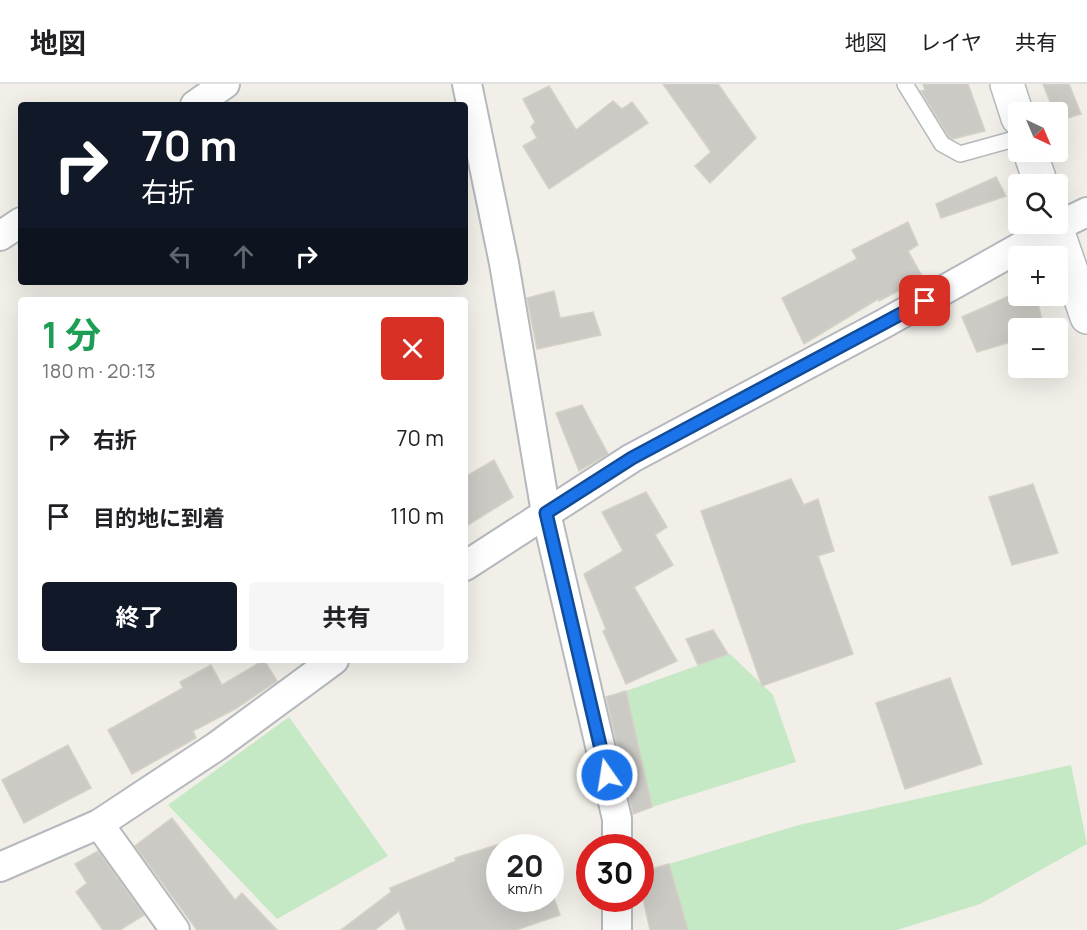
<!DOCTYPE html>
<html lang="ja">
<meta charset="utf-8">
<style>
:root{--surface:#fff;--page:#f6f6f6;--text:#202124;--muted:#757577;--line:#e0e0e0;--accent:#111827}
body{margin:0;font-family:Manrope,"Noto Sans JP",sans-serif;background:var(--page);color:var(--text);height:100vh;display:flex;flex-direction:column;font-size:22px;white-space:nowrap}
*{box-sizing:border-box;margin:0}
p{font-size:20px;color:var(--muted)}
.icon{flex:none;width:33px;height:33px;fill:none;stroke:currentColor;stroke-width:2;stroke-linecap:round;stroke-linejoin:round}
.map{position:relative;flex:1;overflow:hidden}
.details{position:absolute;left:18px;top:213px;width:450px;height:366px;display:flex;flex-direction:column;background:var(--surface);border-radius:6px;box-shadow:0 6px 24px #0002}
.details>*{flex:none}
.hud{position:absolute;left:18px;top:18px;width:450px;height:183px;border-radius:6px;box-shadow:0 6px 24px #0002;background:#111827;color:#fff;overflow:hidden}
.needle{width:39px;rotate:136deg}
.controls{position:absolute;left:1008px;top:18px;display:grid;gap:12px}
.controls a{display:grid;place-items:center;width:60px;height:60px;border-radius:6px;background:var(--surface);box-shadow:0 6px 24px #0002;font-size:30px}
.speed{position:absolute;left:486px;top:750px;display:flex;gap:12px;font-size:30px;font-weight:700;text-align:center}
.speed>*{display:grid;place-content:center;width:78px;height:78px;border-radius:50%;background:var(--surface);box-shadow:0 6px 24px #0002;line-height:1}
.speed small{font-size:15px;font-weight:400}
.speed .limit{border:9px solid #d22;background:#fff;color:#111}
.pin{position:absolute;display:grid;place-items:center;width:51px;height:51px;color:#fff;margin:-26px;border-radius:12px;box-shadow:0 3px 9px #0006}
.me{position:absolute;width:66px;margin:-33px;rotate:347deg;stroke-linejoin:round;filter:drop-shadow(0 0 4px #0008)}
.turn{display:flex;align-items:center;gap:21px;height:126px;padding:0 24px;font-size:27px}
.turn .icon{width:78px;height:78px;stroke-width:2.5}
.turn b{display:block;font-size:42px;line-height:51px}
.lanes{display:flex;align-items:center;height:57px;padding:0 24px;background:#0003;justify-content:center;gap:30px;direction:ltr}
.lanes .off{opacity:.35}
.round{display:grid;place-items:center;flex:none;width:63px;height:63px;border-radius:6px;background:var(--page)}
.head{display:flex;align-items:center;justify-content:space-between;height:102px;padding:0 24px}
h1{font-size:36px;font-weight:700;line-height:45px;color:#1e9e55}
.cta{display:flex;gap:12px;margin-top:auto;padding:12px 24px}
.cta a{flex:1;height:69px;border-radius:6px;background:var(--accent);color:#fff;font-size:24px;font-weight:700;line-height:69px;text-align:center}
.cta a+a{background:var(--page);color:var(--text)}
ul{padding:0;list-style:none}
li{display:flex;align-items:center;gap:18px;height:78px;padding:0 24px}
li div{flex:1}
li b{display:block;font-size:22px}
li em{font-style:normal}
header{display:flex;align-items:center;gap:36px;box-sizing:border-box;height:84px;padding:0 30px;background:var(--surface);border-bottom:2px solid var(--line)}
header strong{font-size:28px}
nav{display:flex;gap:33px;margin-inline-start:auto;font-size:21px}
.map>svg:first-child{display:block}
.green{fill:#c5e8c5}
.building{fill:#cccac5;stroke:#d6d1c6;stroke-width:1.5}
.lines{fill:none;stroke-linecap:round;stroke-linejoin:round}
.lane-casing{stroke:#b5b8bc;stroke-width:18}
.street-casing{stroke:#b5b8bc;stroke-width:32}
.secondary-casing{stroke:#b6babf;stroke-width:36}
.lane{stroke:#fff;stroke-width:15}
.street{stroke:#fff;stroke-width:28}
.secondary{stroke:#fff;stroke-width:33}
.route-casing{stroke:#114b97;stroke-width:15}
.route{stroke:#1a73e8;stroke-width:10}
</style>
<header>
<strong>地図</strong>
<nav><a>地図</a><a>レイヤ</a><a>共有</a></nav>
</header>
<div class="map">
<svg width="1087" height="846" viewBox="0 0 1087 846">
<rect width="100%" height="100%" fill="#f1efe8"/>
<g class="green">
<path d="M 730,570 L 773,611 L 796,678 L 652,723 L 626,607 Z"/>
<path d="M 289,633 L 388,772 L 277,835 L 168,721 Z"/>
<path d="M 1071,681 L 1087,760 L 980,820 L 897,846 L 688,846 L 669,780 L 799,741 Z"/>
</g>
<g class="building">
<path d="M 663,0 L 718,0 L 756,54 L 710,99 L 695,82 L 711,68 Z"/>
<path d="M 923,0 L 968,0 L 985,47 L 953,55 L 949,53 L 921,7 L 925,6 Z"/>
<path d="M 1043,0 L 1069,0 L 1081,30 L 1058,37 L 1058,28 L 1054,28 Z"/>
<path d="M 549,2 L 576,46 L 613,17 L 622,25 L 632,18 L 648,39 L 549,105 L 523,62 L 537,54 L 531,43 L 535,38 L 523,15 Z"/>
<path d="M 996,93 L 1006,112 L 941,134 L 936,120 Z"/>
<path d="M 908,138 L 918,161 L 908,167 L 923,194 L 879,217 L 878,215 L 804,260 L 782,214 L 857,175 L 852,166 Z"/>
<path d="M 554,207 L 560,234 L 593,228 L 601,251 L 537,265 L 527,214 Z"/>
<path d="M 1009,212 L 1036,212 L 1044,244 L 1018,244 L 1018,256 L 977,268 L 962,233 Z"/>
<path d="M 582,321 L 608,370 L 579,387 L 556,329 Z"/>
<path d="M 494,376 L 513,413 L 465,443 L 465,393 Z"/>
<path d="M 791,395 L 804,421 L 818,415 L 834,467 L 818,472 L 853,570 L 762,602 L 701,427 Z"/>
<path d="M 1033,400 L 1058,469 L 1012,481 L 989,413 Z"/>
<path d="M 646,408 L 667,443 L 655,451 L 673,481 L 634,503 L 677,577 L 626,600 L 603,547 L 606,545 L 584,490 L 623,467 L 602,428 Z"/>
<path d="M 713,546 L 728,570 L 698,581 L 686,555 Z"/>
<path d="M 264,576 L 277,597 L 235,625 L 193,647 L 196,654 L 132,690 L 108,646 L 183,604 L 180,598 L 211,581 L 222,601 Z"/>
<path d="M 950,594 L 982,680 L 905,705 L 876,619 Z"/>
<path d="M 626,607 L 652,723 L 633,730 L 606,613 Z"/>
<path d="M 68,661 L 91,704 L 24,739 L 2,696 Z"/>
<path d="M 172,734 L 235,816 L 242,809 L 277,846 L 197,846 L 135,762 Z"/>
<path d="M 500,760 L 500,814 L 554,814 L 560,831 L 516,846 L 406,846 L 399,827 L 375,846 L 341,846 L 391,808 L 390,804 L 456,777 L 455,774 Z"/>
<path d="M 98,767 L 144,831 L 120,846 L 103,846 L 76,808 L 87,799 L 75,780 Z"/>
<path d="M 669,780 L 688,846 L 650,846 L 640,801 L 640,788 Z"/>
</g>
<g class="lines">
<defs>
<path id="lane" d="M 905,0 L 942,60 L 960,70 L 1018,54"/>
<g id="street">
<path d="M 467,0 L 504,179 L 546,429 L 617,735 L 617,764"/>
<path d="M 195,21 L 225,0"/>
<path d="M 0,152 L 21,138"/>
<path d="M 465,482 L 632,374 L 885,239 L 1056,143 L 1087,128"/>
<path d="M 99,740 L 175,846"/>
<path d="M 0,783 L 99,740 L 217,662 L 334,576"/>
<path d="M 617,846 L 617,814"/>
</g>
<g id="secondary">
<path d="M 1007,0 L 1018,34"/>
<path d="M 1030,68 L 1041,100"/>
<path d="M 1055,140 L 1087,233"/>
</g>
</defs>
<use href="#lane" class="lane-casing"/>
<use href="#street" class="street-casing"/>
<use href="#secondary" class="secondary-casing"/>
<use href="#lane" class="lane"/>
<use href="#street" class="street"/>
<use href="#secondary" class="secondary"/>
</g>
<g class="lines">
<defs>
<path id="route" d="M 607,691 L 546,429 L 632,374 L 925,217"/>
</defs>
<use href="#route" class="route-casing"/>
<use href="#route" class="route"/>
</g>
</svg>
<div class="controls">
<a><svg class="needle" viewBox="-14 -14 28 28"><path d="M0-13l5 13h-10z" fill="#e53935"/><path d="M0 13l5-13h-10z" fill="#757577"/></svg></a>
<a><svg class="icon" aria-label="search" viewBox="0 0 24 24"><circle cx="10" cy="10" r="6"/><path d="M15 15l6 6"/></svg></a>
<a>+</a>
<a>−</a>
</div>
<div class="speed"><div>20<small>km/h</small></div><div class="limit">30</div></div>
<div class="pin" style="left:925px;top:217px;background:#d93025"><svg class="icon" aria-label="arrive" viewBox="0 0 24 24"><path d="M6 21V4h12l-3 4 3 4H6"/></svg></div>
<svg class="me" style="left:607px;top:691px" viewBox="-20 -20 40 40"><circle r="17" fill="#1a73e8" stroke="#fff" stroke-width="3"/><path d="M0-11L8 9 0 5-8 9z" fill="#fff"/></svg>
<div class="hud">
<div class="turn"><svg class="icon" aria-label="right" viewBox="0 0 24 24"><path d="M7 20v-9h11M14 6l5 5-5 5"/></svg><div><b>70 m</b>右折</div></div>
<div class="lanes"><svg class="icon off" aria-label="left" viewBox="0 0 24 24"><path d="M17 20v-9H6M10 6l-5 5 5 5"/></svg><svg class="icon off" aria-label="ahead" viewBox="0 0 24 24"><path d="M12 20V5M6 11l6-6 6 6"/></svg><svg class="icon" aria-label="right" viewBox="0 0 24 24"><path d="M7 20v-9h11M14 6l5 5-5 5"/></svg></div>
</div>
<section class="details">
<div class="head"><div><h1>1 分</h1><p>180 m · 20:13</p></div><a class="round" style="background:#d93025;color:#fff"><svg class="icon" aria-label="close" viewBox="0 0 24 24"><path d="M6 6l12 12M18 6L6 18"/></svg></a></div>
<ul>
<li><svg class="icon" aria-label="right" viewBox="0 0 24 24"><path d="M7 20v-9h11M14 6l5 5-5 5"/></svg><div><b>右折</b></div><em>70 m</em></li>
<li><svg class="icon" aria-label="arrive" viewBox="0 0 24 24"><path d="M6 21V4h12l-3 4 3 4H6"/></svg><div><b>目的地に到着</b></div><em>110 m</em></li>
</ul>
<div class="cta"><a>終了</a><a>共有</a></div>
</section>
</div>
